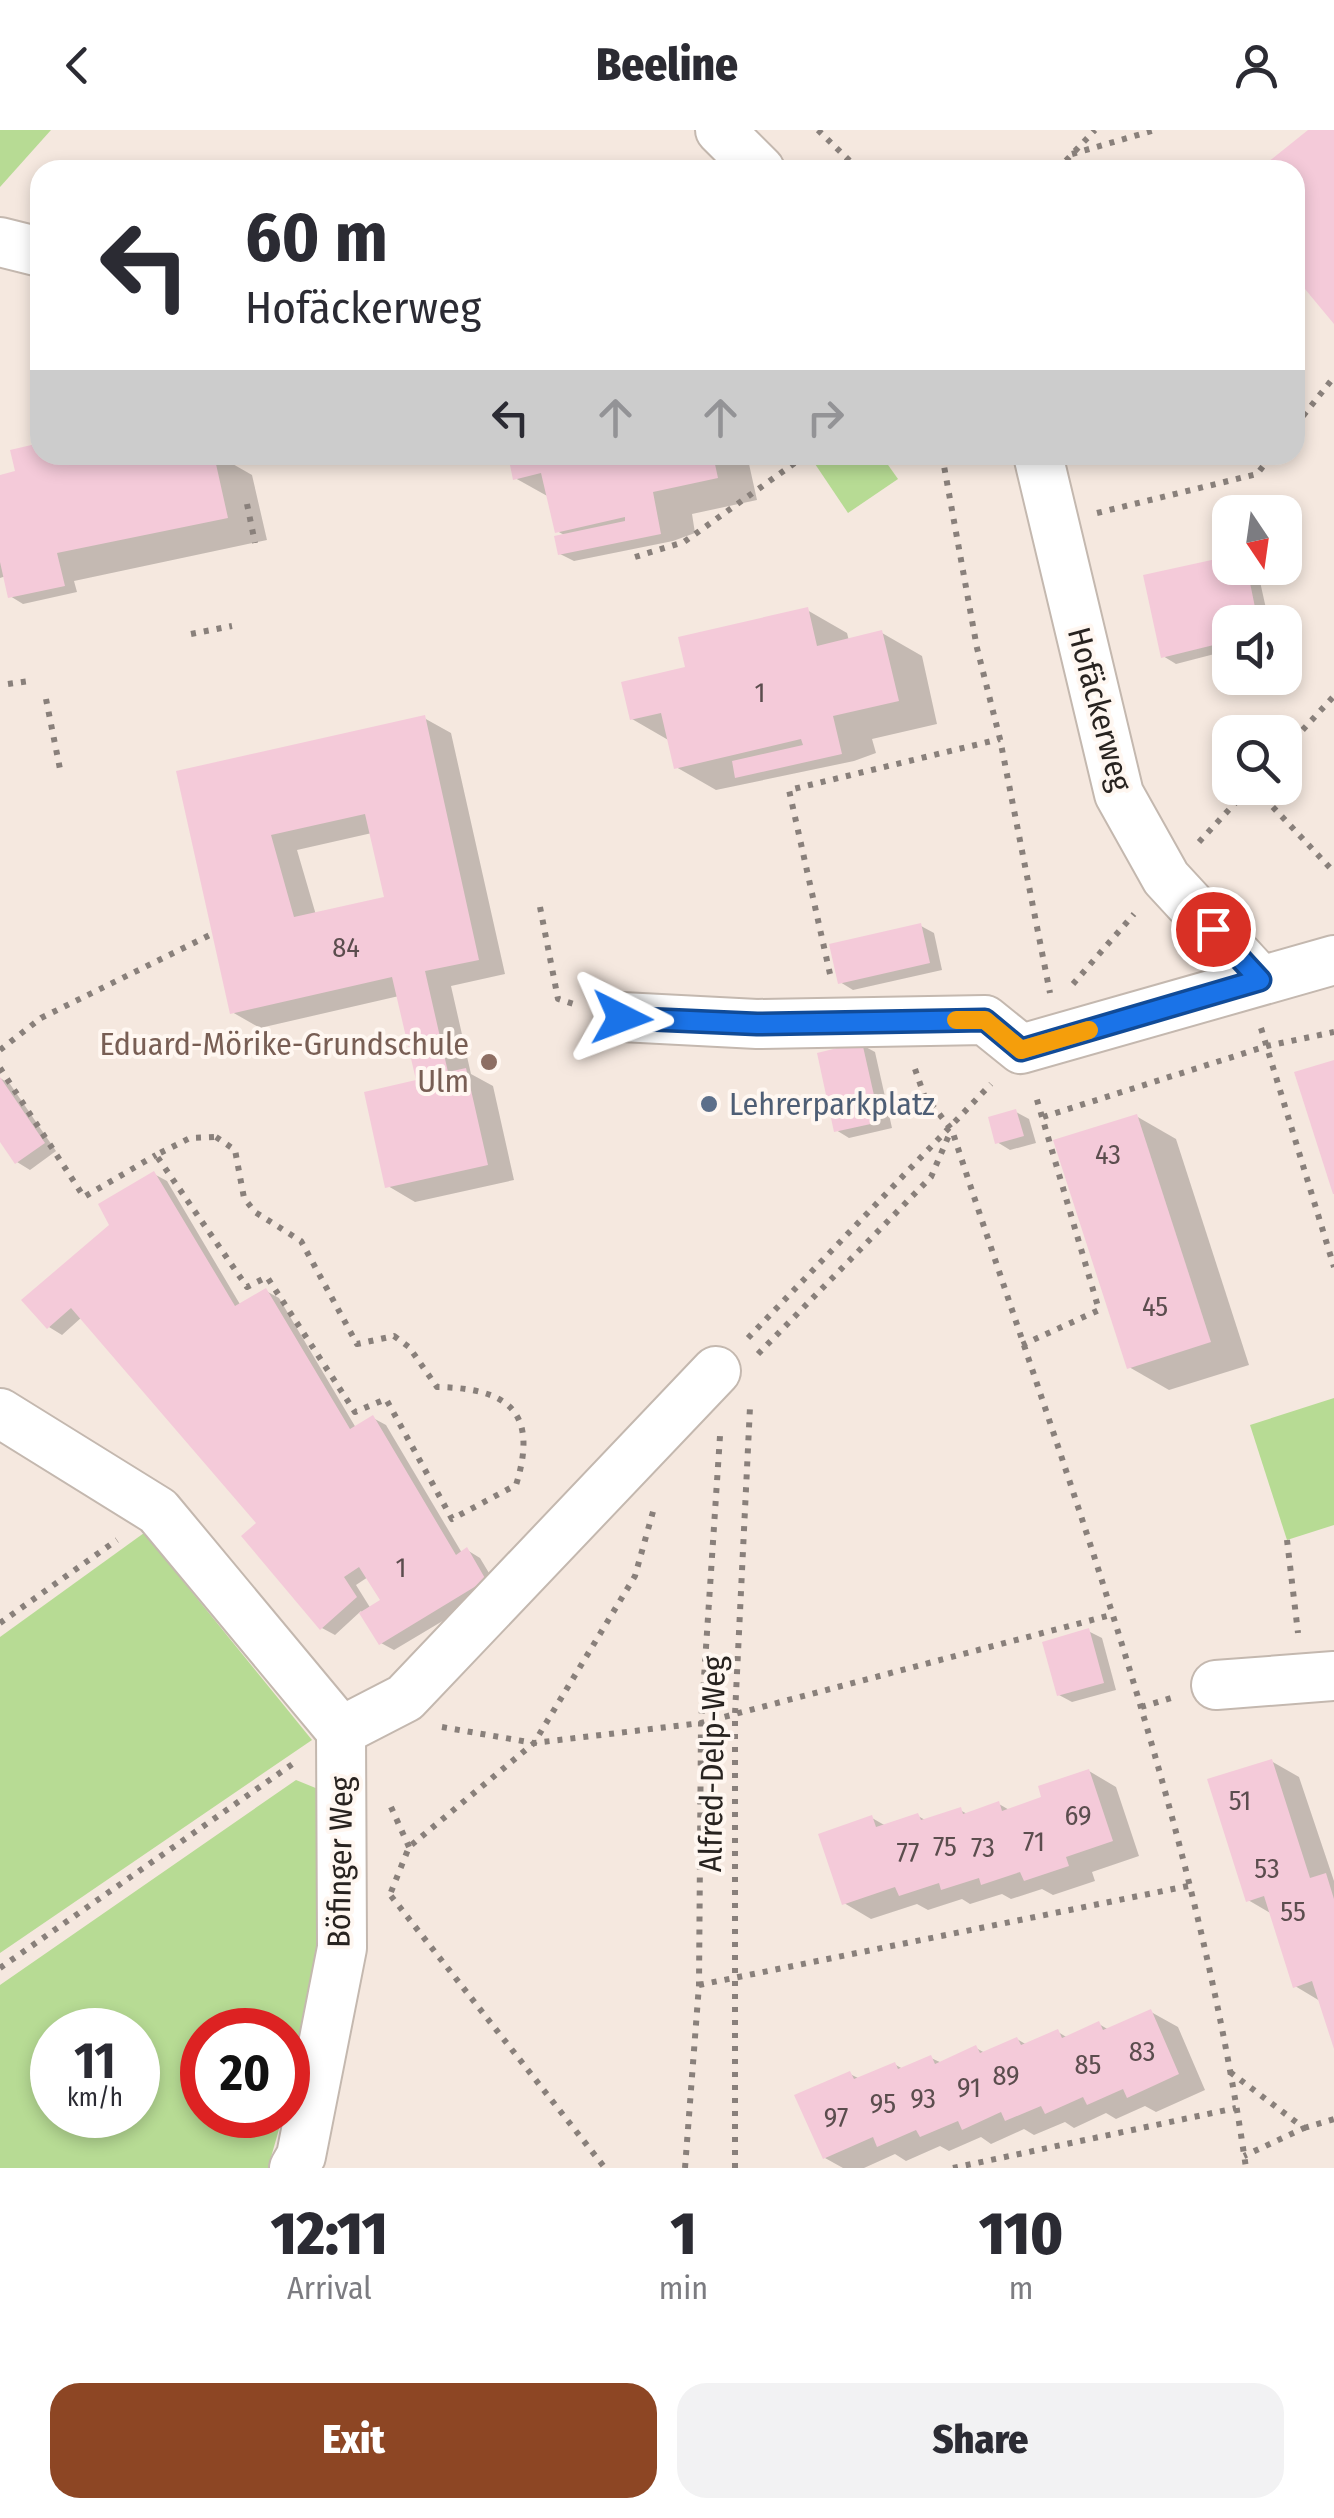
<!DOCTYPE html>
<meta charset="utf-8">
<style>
:root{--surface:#fff;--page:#f2f2f3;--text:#2b2b33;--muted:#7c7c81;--accent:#8d4624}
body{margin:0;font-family:"Fira Sans Condensed",sans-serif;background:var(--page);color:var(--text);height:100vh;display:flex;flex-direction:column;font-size:38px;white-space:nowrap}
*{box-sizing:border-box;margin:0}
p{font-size:32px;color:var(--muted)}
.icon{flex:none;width:55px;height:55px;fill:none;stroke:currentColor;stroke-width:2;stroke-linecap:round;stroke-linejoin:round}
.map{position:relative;height:2038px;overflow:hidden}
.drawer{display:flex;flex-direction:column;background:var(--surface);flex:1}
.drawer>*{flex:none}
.guide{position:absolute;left:30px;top:30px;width:1275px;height:305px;border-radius:30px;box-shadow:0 5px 15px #0003;background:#fff;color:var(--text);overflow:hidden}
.needle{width:65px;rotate:167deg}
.buttons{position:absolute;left:1212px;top:365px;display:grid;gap:20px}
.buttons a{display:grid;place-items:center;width:90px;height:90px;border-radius:20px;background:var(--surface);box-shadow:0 5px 15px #0003;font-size:50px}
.speed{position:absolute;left:30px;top:1878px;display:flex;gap:20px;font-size:50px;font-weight:700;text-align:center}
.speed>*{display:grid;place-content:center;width:130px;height:130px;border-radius:50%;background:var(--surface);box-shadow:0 5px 15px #0003;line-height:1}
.speed small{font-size:25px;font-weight:400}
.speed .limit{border:15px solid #d22;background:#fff;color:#111}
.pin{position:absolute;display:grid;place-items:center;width:85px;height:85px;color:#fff;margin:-42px;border:5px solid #fff;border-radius:50%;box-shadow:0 2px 10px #0007}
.me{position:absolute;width:110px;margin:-55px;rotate:93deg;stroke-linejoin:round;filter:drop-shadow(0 0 8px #0008)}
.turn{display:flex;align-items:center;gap:35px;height:210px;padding:0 50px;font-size:45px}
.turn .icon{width:130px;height:130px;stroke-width:2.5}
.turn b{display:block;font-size:70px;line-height:85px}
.lanes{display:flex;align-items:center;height:95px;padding:0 50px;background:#0003;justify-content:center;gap:50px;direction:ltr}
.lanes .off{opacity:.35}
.eta{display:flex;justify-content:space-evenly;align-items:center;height:170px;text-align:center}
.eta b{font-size:60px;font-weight:800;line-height:70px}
.primary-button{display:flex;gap:20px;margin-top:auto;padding:20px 50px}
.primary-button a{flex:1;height:115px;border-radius:30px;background:var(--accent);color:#fff;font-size:40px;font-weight:800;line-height:115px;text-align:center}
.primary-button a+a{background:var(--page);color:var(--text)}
header{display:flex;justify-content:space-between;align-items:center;height:130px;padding:0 50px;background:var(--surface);font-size:45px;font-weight:800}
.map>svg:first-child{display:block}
.green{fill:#b7db94;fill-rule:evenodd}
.shadow{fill:#0003;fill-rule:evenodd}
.building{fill:#f4cad9;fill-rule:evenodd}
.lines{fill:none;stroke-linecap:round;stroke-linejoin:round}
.minor-casing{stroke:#c4b8af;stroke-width:52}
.path{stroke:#89807b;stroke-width:6;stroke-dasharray:5 8;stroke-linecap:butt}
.minor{stroke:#fff;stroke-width:48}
.route-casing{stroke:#114b97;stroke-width:25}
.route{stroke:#1a73e8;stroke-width:18}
.slow{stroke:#f59e0b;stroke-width:18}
.education-dot{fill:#8d6e63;stroke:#fff7f1;stroke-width:4}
.service-dot{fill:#5c6f8a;stroke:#fff7f1;stroke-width:4}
.labels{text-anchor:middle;stroke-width:8;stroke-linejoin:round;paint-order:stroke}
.number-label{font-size:28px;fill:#5b4d4e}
.street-label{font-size:32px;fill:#282320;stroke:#fff7f1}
.education-label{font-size:32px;fill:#785e54;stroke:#fff7f1;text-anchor:end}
.service-label{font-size:32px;fill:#4e5e75;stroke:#fff7f1;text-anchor:start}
</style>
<header><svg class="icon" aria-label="back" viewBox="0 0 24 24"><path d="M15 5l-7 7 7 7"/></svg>Beeline<svg class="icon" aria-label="person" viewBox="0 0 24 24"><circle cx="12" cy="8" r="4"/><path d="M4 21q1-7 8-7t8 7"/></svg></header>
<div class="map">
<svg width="1334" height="2038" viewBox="0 0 1334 2038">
<rect width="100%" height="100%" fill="#f5e8df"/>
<g class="green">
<path d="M 0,0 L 51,0 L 0,57 Z"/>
<path d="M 809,325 L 881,325 L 898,349 L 848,383 Z"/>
<path d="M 1334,1268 L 1334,1395 L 1287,1410 L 1250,1295 Z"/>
<path d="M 144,1403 L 312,1610 L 0,1823 L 0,1507 Z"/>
<path d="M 296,1650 L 323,1661 L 317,1846 L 288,1968 L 288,1900 L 202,1900 L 202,1985 L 283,1985 L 268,2038 L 0,2038 L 0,1855 ZM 52,1900 L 138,1900 L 138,1985 L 52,1985 Z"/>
</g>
<g class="shadow">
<path d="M 40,316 L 40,325 L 217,325 L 252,345 L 267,410 L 74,451 L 77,462 L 23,474 L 10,466 L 6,446 L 0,448 L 0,347 L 18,343 Z"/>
<path d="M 510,325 L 747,325 L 757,370 L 692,384 L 695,403 L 673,411 L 574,431 L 560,424 L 566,406 L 557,401 L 549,367 L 515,348 Z"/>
<path d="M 1230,429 L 1230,438 L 1257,438 L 1269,492 L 1230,492 L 1230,520 L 1176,534 L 1163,526 Z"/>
<path d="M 807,480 L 847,503 L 849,511 L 882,503 L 922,526 L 937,594 L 872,609 L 876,623 L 854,631 L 716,660 L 676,637 L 670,611 L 632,589 L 688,539 Z"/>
<path d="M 424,588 L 451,603 L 505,844 L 451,856 L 471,944 L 493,956 L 514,1050 L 415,1072 L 388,1056 L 419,952 L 399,866 L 260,898 L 232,882 L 179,643 ZM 372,703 L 387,769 L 316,785 L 297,720 Z"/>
<path d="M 921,796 L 934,803 L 942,840 L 853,860 L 840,852 Z"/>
<path d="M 862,915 L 875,922 L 892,998 L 849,1008 L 836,1000 Z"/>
<path d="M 0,948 L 10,954 L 56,1021 L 30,1040 L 17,1032 L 0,1008 Z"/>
<path d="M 1016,982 L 1029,989 L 1036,1013 L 1010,1020 L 997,1012 Z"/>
<path d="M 1136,986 L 1176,1009 L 1249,1235 L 1169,1260 L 1129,1237 Z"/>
<path d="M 154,1044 L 167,1051 L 241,1176 L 266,1161 L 279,1168 L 356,1298 L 373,1288 L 386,1295 L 462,1423 L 467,1420 L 480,1428 L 498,1458 L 394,1520 L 381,1513 L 361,1481 L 335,1505 L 322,1498 L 259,1393 L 82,1187 L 62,1205 L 49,1197 L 113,1096 ZM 368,1447 L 384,1470 L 371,1479 L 356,1455 Z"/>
<path d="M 1088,1501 L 1102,1508 L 1116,1560 L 1072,1572 L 1059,1565 Z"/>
<path d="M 1271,1631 L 1299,1647 L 1334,1751 L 1334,1914 L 1320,1871 L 1295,1856 L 1272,1784 L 1248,1770 Z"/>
<path d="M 1089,1641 L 1116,1657 L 1139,1726 L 1092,1742 L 1095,1751 L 1053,1765 L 1042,1759 L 1011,1769 L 1002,1764 L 970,1774 L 962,1769 L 928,1780 L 917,1774 L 871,1789 L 844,1773 L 872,1688 L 886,1696 L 918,1686 L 927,1691 L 960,1680 L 969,1685 L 999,1674 L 1011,1681 L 1045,1669 Z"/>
<path d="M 1151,1882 L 1178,1897 L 1205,1960 L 1156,1982 L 1145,1976 L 1116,1989 L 1106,1983 L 1074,1998 L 1065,1992 L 1034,2005 L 1024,1999 L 991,2014 L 981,2007 L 949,2021 L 940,2016 L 906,2031 L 895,2024 L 864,2038 L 843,2038 L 825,2028 L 850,1944 L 860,1949 L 894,1934 L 903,1939 L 931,1928 L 942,1933 L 976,1918 L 985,1923 L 1017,1909 L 1027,1915 L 1058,1902 L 1068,1908 L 1099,1894 L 1109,1900 Z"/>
</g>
<g class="building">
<path d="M 1308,0 L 1334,0 L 1334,194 L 1295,147 L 1295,40 L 1258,40 Z"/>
<path d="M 450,31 L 452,40 L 417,40 L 417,38 Z"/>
<path d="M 40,313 L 40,325 L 148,325 L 150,333 L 214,325 L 228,388 L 57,423 L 65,456 L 8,468 L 0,432 L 0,345 L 15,341 L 10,320 Z"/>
<path d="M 508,325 L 713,325 L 718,348 L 653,362 L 661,404 L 558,425 L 554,406 L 625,391 L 625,387 L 555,403 L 541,343 L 513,350 Z"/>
<path d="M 1230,426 L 1230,438 L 1247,438 L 1258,492 L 1230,492 L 1230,511 L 1161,528 L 1143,445 Z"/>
<path d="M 808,477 L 817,516 L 882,500 L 899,571 L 833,586 L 842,624 L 735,648 L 732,631 L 803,615 L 801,609 L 674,639 L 661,583 L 630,590 L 621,552 L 685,537 L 678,507 Z"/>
<path d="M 425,585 L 479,830 L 425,841 L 448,942 L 466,938 L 488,1035 L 385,1058 L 364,962 L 416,950 L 392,847 L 230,884 L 176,641 ZM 365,684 L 384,767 L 294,787 L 271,705 Z"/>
<path d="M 921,793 L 930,833 L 838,854 L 829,814 Z"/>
<path d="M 862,912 L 880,992 L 834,1002 L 817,923 Z"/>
<path d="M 1334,930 L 1334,1064 L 1333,1064 L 1294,942 Z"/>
<path d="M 0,947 L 45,1013 L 15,1034 L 0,1012 Z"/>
<path d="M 1016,979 L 1024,1006 L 995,1014 L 988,987 Z"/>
<path d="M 1137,984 L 1211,1212 L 1127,1239 L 1053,1010 Z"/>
<path d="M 154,1041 L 235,1176 L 266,1158 L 350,1299 L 373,1285 L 456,1425 L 467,1417 L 486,1450 L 379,1515 L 359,1483 L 380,1470 L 359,1437 L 344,1447 L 357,1467 L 320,1500 L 241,1406 L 256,1393 L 71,1178 L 47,1199 L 21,1170 L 109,1095 L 98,1074 Z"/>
<path d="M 1089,1498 L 1104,1553 L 1057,1566 L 1042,1512 Z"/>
<path d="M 1272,1629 L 1310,1748 L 1326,1743 L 1334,1769 L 1334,1919 L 1312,1851 L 1293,1858 L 1264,1766 L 1246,1772 L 1207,1649 Z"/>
<path d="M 1089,1639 L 1113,1711 L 1066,1727 L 1069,1736 L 1024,1751 L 1020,1742 L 981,1755 L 979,1748 L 941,1760 L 939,1753 L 899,1766 L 895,1757 L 842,1775 L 818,1704 L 872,1685 L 876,1697 L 918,1683 L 921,1690 L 961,1677 L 963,1684 L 999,1671 L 1002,1681 L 1041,1667 L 1038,1656 Z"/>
<path d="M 1151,1879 L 1179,1944 L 1127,1968 L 1123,1959 L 1087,1975 L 1083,1967 L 1045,1984 L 1041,1976 L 1005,1991 L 1001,1982 L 962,2000 L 958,1991 L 920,2007 L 916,2000 L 877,2017 L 873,2007 L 823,2029 L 794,1965 L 850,1941 L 854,1949 L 895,1932 L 898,1939 L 931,1925 L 935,1934 L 976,1915 L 980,1923 L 1017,1907 L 1021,1915 L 1058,1899 L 1062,1908 L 1099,1891 L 1103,1900 Z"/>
</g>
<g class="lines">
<defs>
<g id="minor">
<path d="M 720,0 L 760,40"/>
<path d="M 0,112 L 40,122"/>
<path d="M 1038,325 L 1119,664 L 1166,748 L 1260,850"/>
<path d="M 622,887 L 757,894 L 985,890 L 1021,919 L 1334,830"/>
<path d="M 0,1283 L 158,1381 L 341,1601"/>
<path d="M 1216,1555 L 1334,1546"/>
<path d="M 341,1601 L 405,1568 L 716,1241"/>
<path d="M 294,2038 L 301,2026 L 342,1818 L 341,1601"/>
</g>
</defs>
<use href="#minor" class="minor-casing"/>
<g class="path">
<path d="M 818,0 L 859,40"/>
<path d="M 1072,24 L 1155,0"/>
<path d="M 1057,40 L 1095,0"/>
<path d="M 1295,296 L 1334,247"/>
<path d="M 942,325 L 977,518 L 1000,609 L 1050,863"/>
<path d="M 247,374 L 255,413"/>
<path d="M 1097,383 L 1257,344 L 1272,325"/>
<path d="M 635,427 L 684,412 L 806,325"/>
<path d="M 191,504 L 232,496"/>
<path d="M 8,554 L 29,551"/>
<path d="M 46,569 L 60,639"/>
<path d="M 1285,619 L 1334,566"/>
<path d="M 1255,658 L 1334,742"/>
<path d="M 1199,712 L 1249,658"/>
<path d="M 540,777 L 558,869 L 577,875"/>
<path d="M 830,844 L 789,660 L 1000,609"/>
<path d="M 1073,854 L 1134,784"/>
<path d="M 1261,898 L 1334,1137"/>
<path d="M 0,920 L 41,888 L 212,804"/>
<path d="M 0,938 L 84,1067 L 156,1025"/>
<path d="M 915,939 L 924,965 L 952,1000 C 1063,1340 1195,1682 1246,2038"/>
<path d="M 1043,987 L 1267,916 L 1334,902"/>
<path d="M 216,1007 L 235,1020 L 244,1068 L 255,1082 L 301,1111 L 357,1214 L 394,1206 L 409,1217 L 437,1257 C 508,1258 539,1282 516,1355 L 452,1389 L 386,1269 L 355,1282 L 267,1147 L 247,1157 L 156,1025 L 190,1008 Z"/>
<path d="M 748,1208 L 991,954"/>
<path d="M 1022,1215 L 1099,1180 L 1035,963"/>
<path d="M 758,1224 L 931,1047 L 949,1005"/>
<path d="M 1287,1410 L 1298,1503"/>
<path d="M 0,1493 L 117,1410"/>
<path d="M 1141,1577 L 1171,1568"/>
<path d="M 442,1597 L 534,1613 L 701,1593 L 1111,1485"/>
<path d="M 391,1677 L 409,1717"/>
<path d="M 391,1762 L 409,1717 L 534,1613 L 635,1446 L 654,1378"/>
<path d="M 391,1766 L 605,2038"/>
<path d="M 0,1838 L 294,1633"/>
<path d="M 699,1855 L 1188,1756"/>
<path d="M 1230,1942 L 1304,1998 L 1244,2026"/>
<path d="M 1304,1998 L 1334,1989"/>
<path d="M 685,2038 L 699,1855 L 701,1593 L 720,1306"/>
<path d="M 735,2038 L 735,1584 L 750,1277"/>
<path d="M 953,2038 L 1236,1978"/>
</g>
<use href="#minor" class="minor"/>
</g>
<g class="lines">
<defs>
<path id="route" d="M 622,888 L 757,894 L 985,890 L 1021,920 L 1260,850 L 1213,799"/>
</defs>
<use href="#route" class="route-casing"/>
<use href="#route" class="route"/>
<path class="slow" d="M 956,890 L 985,890 L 1021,920 L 1089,900"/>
</g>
<circle class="education-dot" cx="489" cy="932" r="10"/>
<circle class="service-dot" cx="709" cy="974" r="10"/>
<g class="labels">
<g class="number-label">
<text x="760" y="572">1</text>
<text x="346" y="827">84</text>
<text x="1108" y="1034">43</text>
<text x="1155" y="1186">45</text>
<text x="401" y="1447">1</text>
<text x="1240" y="1680">51</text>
<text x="1078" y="1695">69</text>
<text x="1034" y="1721">71</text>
<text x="945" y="1726">75</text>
<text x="983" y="1727">73</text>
<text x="908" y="1732">77</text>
<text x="1267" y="1748">53</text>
<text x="1293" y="1791">55</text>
<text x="1142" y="1931">83</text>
<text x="1088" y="1944">85</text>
<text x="1006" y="1955">89</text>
<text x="969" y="1967">91</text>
<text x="923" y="1978">93</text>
<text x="883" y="1983">95</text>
<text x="836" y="1997">97</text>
</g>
<g class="street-label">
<text transform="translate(1100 579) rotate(75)" y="11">Hofäckerweg</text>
<text transform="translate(712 1634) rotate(-89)" y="11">Alfred-Delp-Weg</text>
<text transform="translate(340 1732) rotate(-89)" y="11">Böfinger Weg</text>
</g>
<g class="education-label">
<text x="469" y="925">Eduard-Mörike-Grundschule<tspan x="469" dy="37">Ulm</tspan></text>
</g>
<g class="service-label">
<text x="729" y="985">Lehrerparkplatz</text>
</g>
</g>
</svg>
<div class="buttons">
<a><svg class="needle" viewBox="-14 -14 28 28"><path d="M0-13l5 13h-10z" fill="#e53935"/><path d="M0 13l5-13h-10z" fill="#7c7c81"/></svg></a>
<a><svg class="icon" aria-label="sound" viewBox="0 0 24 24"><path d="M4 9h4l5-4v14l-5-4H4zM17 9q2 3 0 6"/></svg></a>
<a><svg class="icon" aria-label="search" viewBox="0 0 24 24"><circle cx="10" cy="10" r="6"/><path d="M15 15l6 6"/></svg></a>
</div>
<div class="speed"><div>11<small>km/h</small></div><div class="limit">20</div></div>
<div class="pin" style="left:1213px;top:799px;background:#d93025"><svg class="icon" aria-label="arrive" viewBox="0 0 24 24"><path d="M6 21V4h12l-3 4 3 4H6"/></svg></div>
<svg class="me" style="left:622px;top:888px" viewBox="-20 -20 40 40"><path d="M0-17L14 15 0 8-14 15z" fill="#1a73e8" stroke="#fff" stroke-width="4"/></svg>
<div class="guide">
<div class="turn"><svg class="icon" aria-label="left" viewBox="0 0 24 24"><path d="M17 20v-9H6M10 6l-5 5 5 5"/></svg><div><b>60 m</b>Hofäckerweg</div></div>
<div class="lanes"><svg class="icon" aria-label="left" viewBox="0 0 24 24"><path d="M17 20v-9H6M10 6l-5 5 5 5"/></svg><svg class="icon off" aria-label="ahead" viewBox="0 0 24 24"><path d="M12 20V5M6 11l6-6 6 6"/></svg><svg class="icon off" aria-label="ahead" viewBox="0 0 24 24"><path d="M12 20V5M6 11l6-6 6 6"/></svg><svg class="icon off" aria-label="right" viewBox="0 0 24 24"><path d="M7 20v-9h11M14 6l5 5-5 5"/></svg></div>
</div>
</div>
<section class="drawer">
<div class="eta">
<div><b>12:11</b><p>Arrival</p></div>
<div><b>1</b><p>min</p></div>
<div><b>110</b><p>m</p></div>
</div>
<div class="primary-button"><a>Exit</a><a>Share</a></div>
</section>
